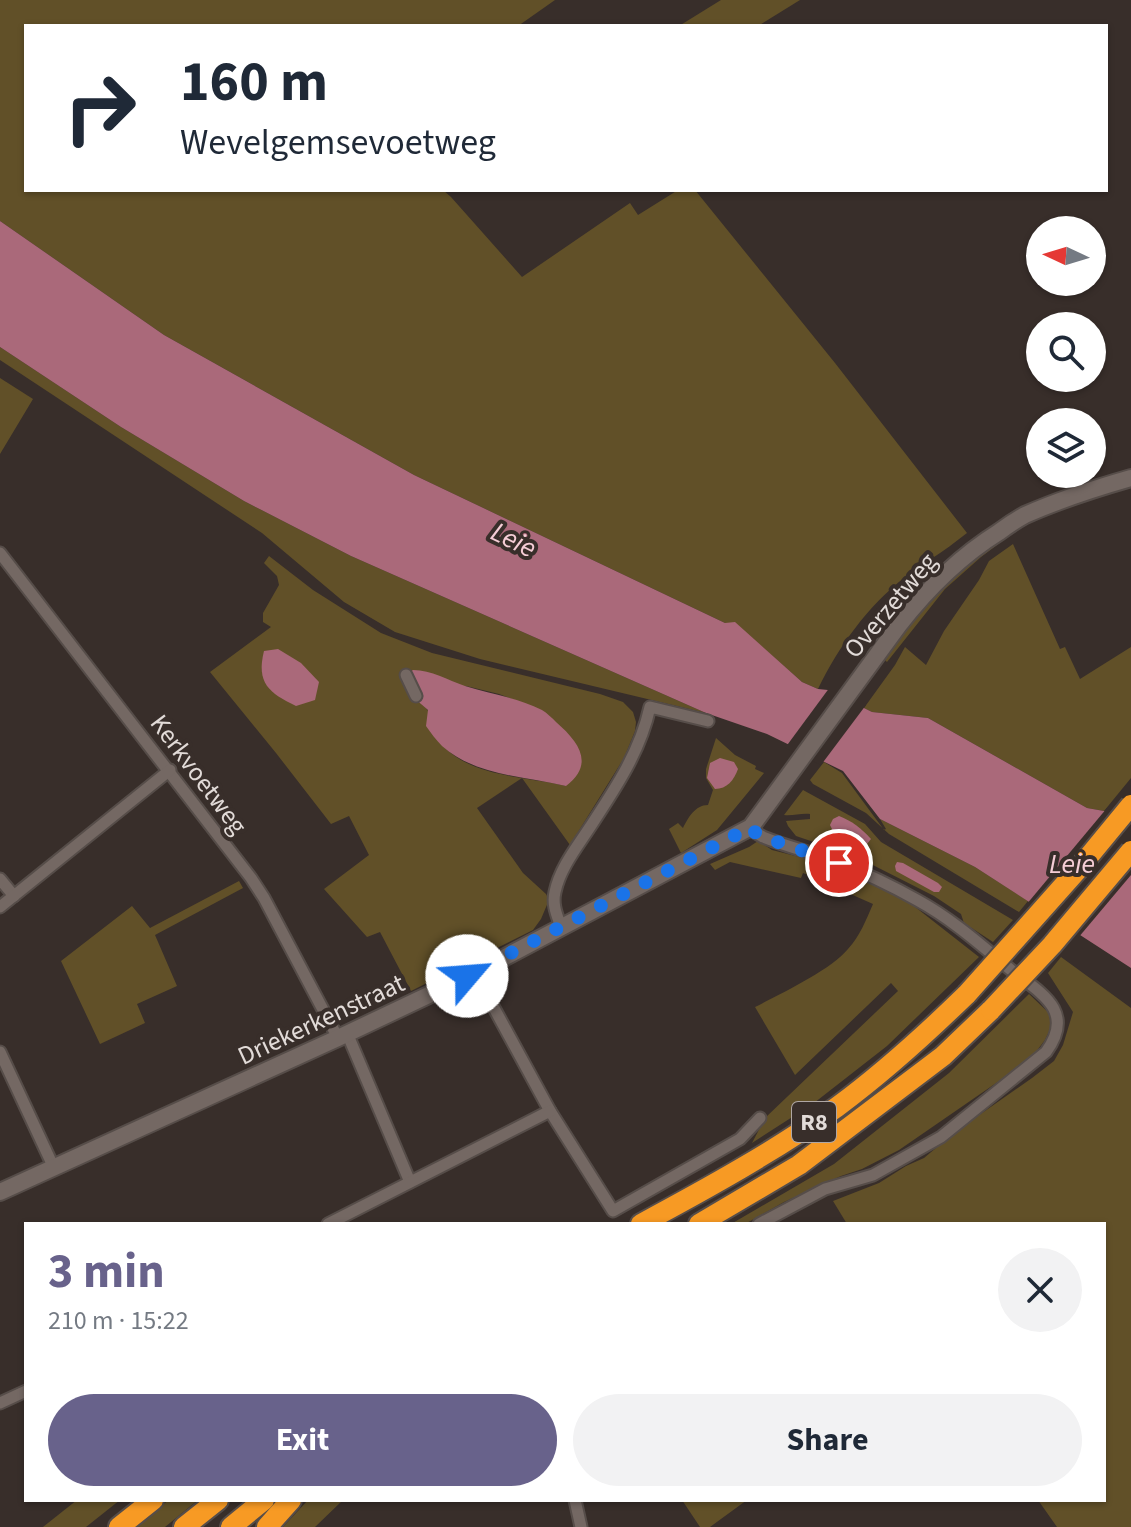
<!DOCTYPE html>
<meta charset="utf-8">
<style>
:root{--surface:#fff;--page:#f2f2f3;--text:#1f2937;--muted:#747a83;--accent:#68628b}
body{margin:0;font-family:"Source Sans 3",sans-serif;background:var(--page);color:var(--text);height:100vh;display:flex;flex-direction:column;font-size:30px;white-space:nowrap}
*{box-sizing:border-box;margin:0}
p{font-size:26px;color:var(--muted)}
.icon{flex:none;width:44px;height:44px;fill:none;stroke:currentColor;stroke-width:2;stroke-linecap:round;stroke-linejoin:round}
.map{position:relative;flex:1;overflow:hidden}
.details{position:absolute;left:24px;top:1222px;width:1082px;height:280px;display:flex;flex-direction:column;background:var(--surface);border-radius:0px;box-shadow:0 2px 6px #0004}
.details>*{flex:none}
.guide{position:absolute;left:24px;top:24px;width:1084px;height:168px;border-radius:0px;box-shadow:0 2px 6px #0004;background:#fff;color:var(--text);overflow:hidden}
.needle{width:52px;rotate:274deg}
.controls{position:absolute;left:1026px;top:216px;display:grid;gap:16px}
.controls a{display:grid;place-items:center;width:80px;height:80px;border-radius:50%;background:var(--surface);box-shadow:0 2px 6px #0004;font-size:40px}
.pin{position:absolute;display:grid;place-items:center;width:68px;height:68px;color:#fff;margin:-34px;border:4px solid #fff;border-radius:50%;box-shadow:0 2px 8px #0007}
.me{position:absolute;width:88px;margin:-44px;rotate:63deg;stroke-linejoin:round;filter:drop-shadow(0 0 6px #0008)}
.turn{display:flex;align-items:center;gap:28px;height:168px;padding:0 24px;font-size:36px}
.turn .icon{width:104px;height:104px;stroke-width:2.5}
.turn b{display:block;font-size:56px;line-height:68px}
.round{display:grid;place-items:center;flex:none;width:84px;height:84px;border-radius:42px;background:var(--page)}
.summary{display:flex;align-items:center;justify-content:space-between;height:136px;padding:0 24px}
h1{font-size:48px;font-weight:700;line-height:60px;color:var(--accent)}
.cta{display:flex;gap:16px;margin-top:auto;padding:16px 24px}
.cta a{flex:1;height:92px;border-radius:48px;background:var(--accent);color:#fff;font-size:32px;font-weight:700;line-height:92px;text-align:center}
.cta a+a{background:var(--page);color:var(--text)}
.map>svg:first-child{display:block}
.green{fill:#615028;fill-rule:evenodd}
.water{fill:#aa697a}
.pier{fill:#382e2a}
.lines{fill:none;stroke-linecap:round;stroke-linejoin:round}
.street-casing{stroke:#564d49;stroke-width:15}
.secondary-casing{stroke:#564d49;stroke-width:20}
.highway-casing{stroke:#564d49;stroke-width:24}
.street{stroke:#746863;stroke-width:11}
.secondary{stroke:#746863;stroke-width:16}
.highway{stroke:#f79a24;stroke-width:20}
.highway-bridge-casing{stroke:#564d49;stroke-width:24;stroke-linecap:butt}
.highway-bridge{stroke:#f79a24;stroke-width:20}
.route{stroke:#1a73e8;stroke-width:14;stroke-dasharray:0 25.2}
.labels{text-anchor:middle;stroke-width:8;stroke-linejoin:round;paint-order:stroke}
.shield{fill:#382e2a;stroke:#afa7a4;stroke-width:2}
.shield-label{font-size:24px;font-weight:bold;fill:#e2dbd8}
.street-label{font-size:26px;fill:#e2dbd8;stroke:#382e2a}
.water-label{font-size:28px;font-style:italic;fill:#f5cdd6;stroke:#382e2a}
</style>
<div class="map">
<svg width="1131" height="1527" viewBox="0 0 1131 1527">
<rect width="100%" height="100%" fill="#382e2a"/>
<g class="green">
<path d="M 0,0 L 555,0 L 518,26 L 26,26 L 26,190 L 443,190 L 451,197 L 522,277 L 630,203 L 638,215 L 678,190 L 695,190 L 835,363 L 967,533 C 955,542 944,551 931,559 C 923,565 913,570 905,577 C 867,607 839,646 818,689 L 802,682 L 735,623 L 725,623 L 414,475 L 164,335 L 0,221 Z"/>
<path d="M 721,0 L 800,0 L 758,26 L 679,26 Z"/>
<path d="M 0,347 L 121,427 L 244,501 L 351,556 L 706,713 L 480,659 L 395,632 L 344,602 L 262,533 L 0,360 Z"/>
<path d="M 0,378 L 33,399 L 0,454 Z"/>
<path d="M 1008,533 L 1009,536 L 981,557 L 945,589 L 887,662 L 884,659 C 903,634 920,606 943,584 C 963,565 985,549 1008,533 Z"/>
<path d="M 1013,544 L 1060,649 L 1065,647 L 1080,679 L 1131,647 L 1131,778 L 1104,811 L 1087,808 L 928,718 L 872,712 L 864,708 L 895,665 L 905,647 L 926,665 L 944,631 L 979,580 L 989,561 Z"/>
<path d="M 269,556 L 313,590 L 381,633 L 432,653 L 600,694 L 623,702 L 633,712 L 636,722 L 635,731 L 624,758 L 570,845 L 522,778 L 477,808 L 523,873 L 546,894 L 549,900 L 541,919 L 533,930 L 411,991 L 380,932 L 367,937 L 324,889 L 369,855 L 349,816 L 331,824 L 276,753 L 210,672 L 271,627 L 263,622 L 263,613 L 279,585 L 277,576 L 264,563 ZM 466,686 L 499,694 L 543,711 L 566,786 C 526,776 474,778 443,746 C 435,738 434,723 429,712 C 426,707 420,703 416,699 Z"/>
<path d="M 716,738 L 735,755 L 756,766 L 755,769 L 764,773 L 717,830 L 681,853 L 669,829 L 678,823 L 683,828 C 688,818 695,805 708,805 L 713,790 L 706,778 L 706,769 Z"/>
<path d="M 824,762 L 842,773 L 884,830 L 886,829 L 880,819 L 975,867 L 1028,901 L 1019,912 L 889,834 L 866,813 L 813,784 L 810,780 Z"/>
<path d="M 803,790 L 865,824 L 881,842 L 1013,920 L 993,942 L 964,923 L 961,914 L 934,896 L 855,856 L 796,836 L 788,826 L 786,821 L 810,819 L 810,814 C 801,813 793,816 784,815 Z"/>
<path d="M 758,841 L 772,850 L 815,861 L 871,883 L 905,899 L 979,957 L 887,1046 L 814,1103 L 752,1143 L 765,1118 L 898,991 L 891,983 L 795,1075 L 755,1007 C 780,994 831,970 848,949 C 860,936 866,920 873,904 L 803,873 L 801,878 L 730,862 L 715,870 L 710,864 L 749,847 Z"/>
<path d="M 239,881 L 243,888 L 155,935 L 177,986 L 137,1004 L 145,1023 L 100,1044 L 61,961 L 132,906 L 150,928 Z"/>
<path d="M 1061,957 L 1131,1008 L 1131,1527 L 1057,1527 L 1038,1500 L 1104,1500 L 1104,1224 L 847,1224 L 833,1201 L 879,1183 L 906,1166 L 924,1158 L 955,1132 L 1032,1078 L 1054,1061 L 1063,1045 L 1073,1012 L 1048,973 Z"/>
<path d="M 1029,994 L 1049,1013 L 1051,1027 L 1045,1040 L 1035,1053 L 1002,1079 L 899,1150 L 862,1169 L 841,1176 L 784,1202 L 745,1224 L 731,1224 L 834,1164 L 949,1073 Z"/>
<path d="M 77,1500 L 120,1500 L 86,1527 L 43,1527 Z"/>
<path d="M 169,1500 L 198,1500 L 165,1527 L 132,1527 Z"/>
<path d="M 308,1500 L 343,1500 L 315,1527 L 283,1527 Z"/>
<path d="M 682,1500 L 747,1500 L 710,1527 L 700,1527 Z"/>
</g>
<g class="water">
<path d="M 0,221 L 164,335 L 414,475 L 725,623 L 735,622 L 802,682 L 818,689 L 828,690 L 872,712 L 928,718 L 1087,808 L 1104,811 L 1131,828 L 1131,968 L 975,867 L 880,819 L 843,771 L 767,734 L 706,713 L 351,556 L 244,501 L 121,427 L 0,347 Z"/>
<path d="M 278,649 L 301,663 L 319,682 L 315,700 L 296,706 C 269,693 256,683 264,651 Z"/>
<path d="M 413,670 C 432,670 447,680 465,686 C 491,694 518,698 542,710 C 547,713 552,718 556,722 C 579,742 595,764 566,786 C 524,776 476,776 442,746 C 436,740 431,733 426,726 L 428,710 L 414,698 L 404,676 Z"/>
<path d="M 720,758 L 734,762 L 738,769 C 734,780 727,789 715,789 L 707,778 L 710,763 Z"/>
<path d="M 839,816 C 852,821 861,828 871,839 L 867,844 L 861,843 L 834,833 L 830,825 L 833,819 Z"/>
<path d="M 897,862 L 903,863 L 938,883 L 942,887 L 939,892 L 934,892 L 896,871 L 895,866 Z"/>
</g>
<g class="pier">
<path d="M 830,687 L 866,705 L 821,765 L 785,748 Z"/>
<path d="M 1107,808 L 1131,823 L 1131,875 L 1078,938 L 1026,905 Z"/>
</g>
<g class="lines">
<defs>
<g id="street">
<path d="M 0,553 L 251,878 L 264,898 L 338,1038"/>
<path d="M 406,675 L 416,696"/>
<path d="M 751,827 L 753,831 L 763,837 C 788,847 814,853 839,863 C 865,873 892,886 917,900 C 952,919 981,945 1011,970 C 1041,993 1076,1011 1046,1052 L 941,1137 L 873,1175 L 825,1189 L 759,1224"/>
<path d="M 0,879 L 14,896"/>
<path d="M 0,907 L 170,770"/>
<path d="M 561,927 C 557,915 552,905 555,892 C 560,868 577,847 590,827 C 615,789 640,752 650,707 L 708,721"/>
<path d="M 475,973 L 550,1111 L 613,1211 L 740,1139 L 760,1118"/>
<path d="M 347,1033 L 410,1182"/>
<path d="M 0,1052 L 54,1168"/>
<path d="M 328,1224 L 550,1111"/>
<path d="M 0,1403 L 26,1391"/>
<path d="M 575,1500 L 581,1527"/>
</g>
<path id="secondary" d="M 0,1192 L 338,1038 L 475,973 L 751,827 L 899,625 C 928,588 959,557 999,532 C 1007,526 1016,520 1025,515 C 1059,500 1096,488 1131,478"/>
<g id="highway">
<path d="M 641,1224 C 708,1188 775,1151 837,1107 C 883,1073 926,1034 967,994"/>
<path d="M 699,1224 L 799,1165 L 943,1056 L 991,1010"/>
<path d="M 119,1527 L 153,1500"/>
<path d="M 184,1527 L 218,1500"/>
<path d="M 231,1527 L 264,1500"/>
<path d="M 267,1527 L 291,1500"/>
</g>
</defs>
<use href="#street" class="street-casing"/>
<use href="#secondary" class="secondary-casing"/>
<use href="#highway" class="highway-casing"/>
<use href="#street" class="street"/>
<use href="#secondary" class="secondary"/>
<use href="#highway" class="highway"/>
<defs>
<g id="highway-bridge">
<path d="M 967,994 L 1080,867 L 1131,805"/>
<path d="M 991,1010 L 1052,945 L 1131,851"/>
</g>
</defs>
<use href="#highway-bridge" class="highway-bridge-casing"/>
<use href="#highway-bridge" class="highway-bridge"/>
</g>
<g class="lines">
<path class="route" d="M 467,976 L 751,827 L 753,831 L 763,837 L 839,863"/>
</g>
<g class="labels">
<rect class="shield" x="792" y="1102" width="44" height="40" rx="6"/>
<g class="shield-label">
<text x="814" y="1130">R8</text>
</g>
<g class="street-label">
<text transform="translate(890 605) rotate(-50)" y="9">Overzetweg</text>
<text transform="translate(199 774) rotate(53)" y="9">Kerkvoetweg</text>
<text transform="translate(321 1019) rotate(-25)" y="9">Driekerkenstraat</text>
</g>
<g class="water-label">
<text transform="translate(514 539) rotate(26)" y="10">Leie</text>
<text x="1072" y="873">Leie</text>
</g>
</g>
</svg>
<div class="controls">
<a><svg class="needle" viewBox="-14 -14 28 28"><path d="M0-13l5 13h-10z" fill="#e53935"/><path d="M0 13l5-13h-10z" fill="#747a83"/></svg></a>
<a><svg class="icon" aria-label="search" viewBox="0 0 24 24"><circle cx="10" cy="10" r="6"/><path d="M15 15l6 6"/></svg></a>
<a><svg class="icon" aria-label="layers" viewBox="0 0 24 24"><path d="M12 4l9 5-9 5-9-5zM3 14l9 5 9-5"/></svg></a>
</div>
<div class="pin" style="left:839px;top:863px;background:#d93025"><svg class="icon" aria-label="arrive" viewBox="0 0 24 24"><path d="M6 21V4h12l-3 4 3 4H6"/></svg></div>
<svg class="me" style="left:467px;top:976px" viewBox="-20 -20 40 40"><circle r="19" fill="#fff"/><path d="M0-13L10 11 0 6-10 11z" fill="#1a73e8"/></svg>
<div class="guide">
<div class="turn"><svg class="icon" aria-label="right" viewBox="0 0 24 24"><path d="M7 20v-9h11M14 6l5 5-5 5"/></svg><div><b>160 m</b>Wevelgemsevoetweg</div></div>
</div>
<section class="details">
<div class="summary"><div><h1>3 min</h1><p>210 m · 15:22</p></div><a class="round"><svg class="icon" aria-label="close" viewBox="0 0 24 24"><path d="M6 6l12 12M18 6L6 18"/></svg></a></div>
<div class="cta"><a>Exit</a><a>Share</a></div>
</section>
</div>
